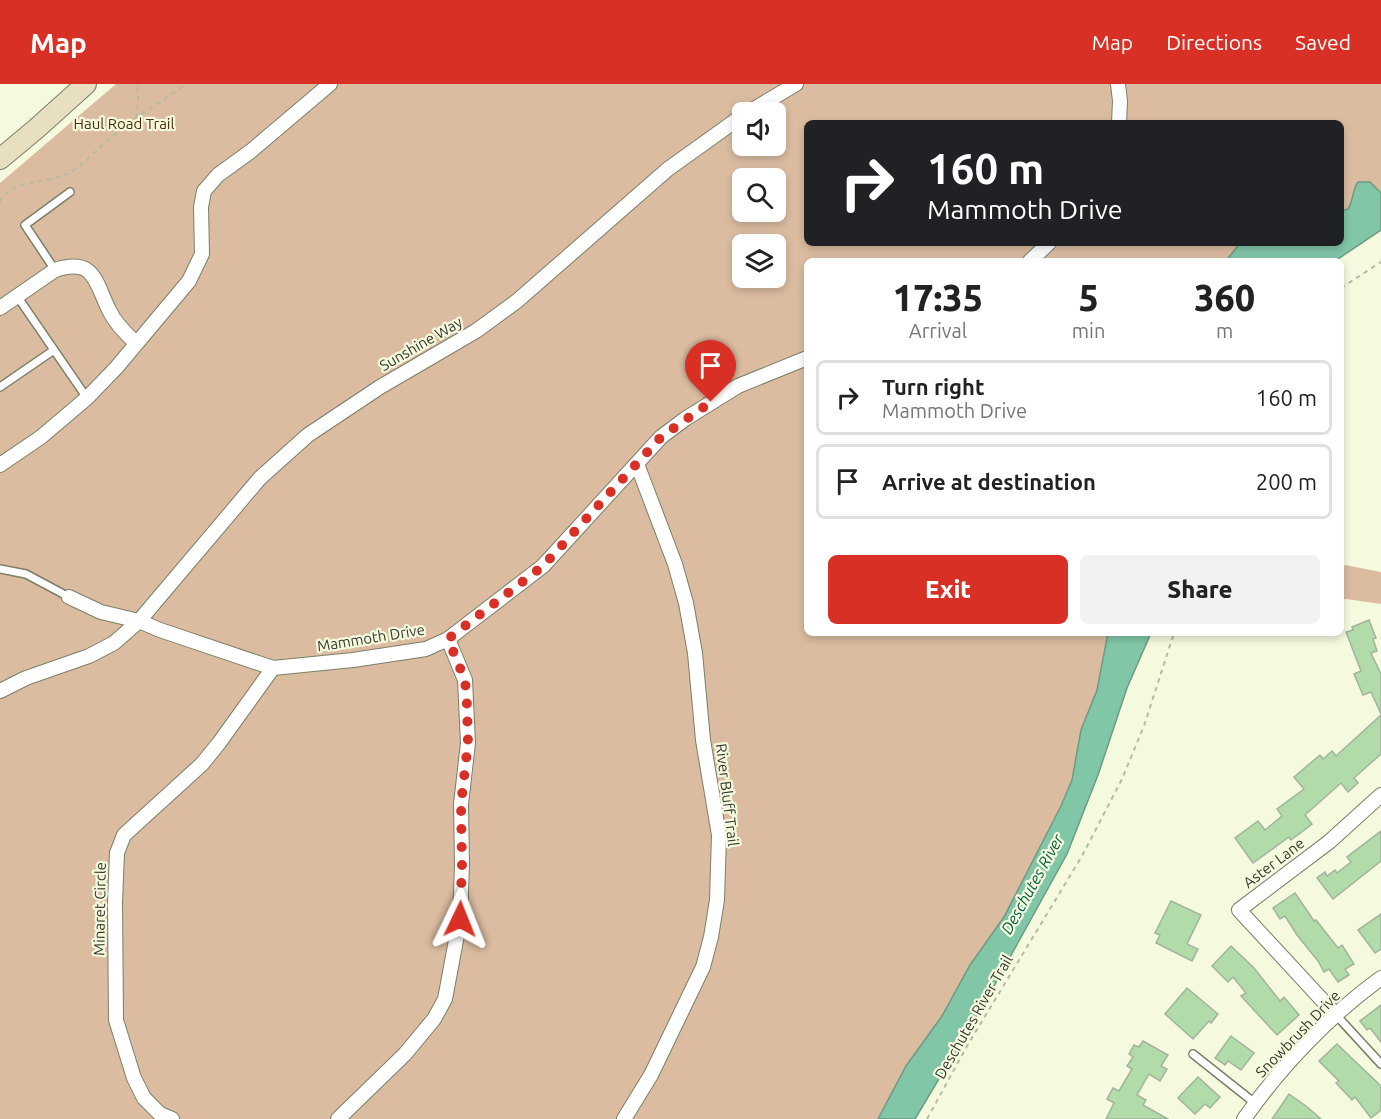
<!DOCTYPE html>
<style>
:root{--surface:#fff;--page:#f2f2f2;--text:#222;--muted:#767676;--line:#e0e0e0;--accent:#d93025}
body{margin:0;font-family:Ubuntu,sans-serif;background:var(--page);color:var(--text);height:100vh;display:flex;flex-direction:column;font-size:22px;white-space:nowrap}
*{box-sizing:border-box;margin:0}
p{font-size:20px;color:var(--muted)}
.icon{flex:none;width:33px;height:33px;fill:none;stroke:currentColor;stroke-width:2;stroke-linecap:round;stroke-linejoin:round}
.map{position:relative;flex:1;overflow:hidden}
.sheet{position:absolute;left:804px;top:174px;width:540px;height:378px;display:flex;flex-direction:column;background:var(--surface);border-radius:9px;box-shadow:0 3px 9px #0003}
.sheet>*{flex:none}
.top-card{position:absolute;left:804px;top:36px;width:540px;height:126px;border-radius:9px;box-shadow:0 3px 9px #0003;background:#202124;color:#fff;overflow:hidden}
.controls{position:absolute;left:732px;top:18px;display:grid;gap:12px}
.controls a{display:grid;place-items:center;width:54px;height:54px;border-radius:9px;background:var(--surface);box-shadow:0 3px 9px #0003;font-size:30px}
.pin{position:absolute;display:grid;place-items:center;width:51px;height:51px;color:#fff;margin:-62px -26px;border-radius:50% 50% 50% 0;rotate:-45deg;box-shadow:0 0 6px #0007}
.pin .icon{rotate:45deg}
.me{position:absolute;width:66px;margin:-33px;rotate:2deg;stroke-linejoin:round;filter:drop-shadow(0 0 4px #0008)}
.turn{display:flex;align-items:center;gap:21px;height:126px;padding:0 24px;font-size:27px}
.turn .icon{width:78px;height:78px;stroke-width:2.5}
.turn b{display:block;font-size:42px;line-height:51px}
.eta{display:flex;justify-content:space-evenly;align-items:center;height:102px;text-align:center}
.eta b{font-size:36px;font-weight:800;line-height:42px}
.action{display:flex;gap:12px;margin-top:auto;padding:12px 24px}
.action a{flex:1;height:69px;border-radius:9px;background:var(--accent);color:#fff;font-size:24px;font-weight:800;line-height:69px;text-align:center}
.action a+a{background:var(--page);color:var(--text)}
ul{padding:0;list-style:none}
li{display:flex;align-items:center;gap:18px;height:75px;margin:0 12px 9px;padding:0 12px;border:3px solid var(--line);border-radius:9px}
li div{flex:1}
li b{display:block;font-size:22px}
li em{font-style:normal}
header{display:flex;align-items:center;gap:36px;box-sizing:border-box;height:84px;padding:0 30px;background:var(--accent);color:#fff}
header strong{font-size:28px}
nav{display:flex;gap:33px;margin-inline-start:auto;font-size:21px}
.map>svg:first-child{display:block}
.green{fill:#dbbca1;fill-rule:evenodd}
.water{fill:#82c6a8;stroke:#6c9b83;stroke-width:1.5}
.building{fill:#b1dba8;stroke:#a2b39e;stroke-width:1.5}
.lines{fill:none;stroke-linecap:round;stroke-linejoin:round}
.service-casing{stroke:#7b7f68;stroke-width:10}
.minor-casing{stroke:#7b7f68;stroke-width:16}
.secondary-casing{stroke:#7b7f68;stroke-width:22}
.path{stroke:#b6baa4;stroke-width:2;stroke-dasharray:4.5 4.5;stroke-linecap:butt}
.service{stroke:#fff;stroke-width:7}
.minor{stroke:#fff;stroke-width:14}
.secondary{stroke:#e8dec0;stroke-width:20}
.route{stroke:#d93025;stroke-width:10;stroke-dasharray:0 18}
.labels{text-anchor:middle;stroke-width:4.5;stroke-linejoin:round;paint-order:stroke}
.park-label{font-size:15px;fill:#50300b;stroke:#f5fadf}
.street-label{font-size:15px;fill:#37382e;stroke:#f5fadf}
.water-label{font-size:16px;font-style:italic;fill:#005e42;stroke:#f5fadf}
</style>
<header>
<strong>Map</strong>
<nav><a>Map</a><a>Directions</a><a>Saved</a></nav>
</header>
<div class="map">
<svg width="1381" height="1035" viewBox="0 0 1381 1035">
<rect width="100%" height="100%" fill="#f5fadf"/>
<g class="green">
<path d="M 116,0 L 1381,0 L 1381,109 L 1354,103 L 1353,116 L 1348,125 L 1341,127 L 1341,39 L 807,39 L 807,159 L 1240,159 L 1226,177 L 807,177 L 807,549 L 1108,549 L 1097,606 L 1081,646 L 1072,696 L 1061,722 L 1004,833 L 970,881 L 942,932 L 906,982 L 878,1035 L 0,1035 L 0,99 ZM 742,28 L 776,28 L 776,62 L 742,62 ZM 742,94 L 776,94 L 776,128 L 742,128 ZM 742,160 L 776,160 L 776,194 L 742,194 Z"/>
<path d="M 1345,481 L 1381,488 L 1381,520 L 1346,515 L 1341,516 L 1341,488 Z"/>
</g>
<g class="water">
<path d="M 1358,98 L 1370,98 L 1381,109 L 1381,146 L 1335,177 L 1226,177 L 1240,159 L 1341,159 L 1341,127 L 1348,125 C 1354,115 1352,106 1358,98 Z"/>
<path d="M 1108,549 L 1151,549 L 1127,604 L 1098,691 L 1067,770 L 988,913 L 915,1035 L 878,1035 L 906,982 L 942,932 L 970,881 L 1004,833 L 1061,722 L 1072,696 L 1081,646 L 1097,606 Z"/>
</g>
<g class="building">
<path d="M 1369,536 L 1376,554 L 1373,555 L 1377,567 L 1371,569 L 1381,590 L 1381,630 L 1371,608 L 1363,611 L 1354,590 L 1361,587 L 1346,548 L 1353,546 L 1352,543 Z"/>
<path d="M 1381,631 L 1381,670 L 1354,694 L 1358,699 L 1348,708 L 1341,699 L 1305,731 L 1312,740 L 1291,756 L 1289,753 L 1253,779 L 1235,754 L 1258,737 L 1265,746 L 1282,732 L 1277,725 L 1304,705 L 1294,693 L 1320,671 L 1323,675 L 1332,667 L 1336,672 Z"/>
<path d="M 1381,747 L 1381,777 L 1333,815 L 1317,794 L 1325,788 L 1327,792 L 1335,786 L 1337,789 L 1351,778 L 1347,773 Z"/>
<path d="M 1295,809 L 1314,837 L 1316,836 L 1338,864 L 1342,861 L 1354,880 L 1345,885 L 1349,891 L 1338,898 L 1329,885 L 1324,888 L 1318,877 L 1297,851 L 1285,832 L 1280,835 L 1273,824 Z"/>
<path d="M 1171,817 L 1201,831 L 1187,860 L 1198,865 L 1192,877 L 1156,859 L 1160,851 L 1155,849 Z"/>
<path d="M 1381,830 L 1381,865 L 1375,869 L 1358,846 Z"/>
<path d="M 1231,862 L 1254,884 L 1280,917 L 1284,913 L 1299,931 L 1277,951 L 1241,912 L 1246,909 L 1233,893 L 1228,898 L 1212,882 Z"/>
<path d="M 1187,904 L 1218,930 L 1211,939 L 1209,937 L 1193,955 L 1165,930 Z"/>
<path d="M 1381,921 L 1381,958 L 1370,944 L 1367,946 L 1360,937 Z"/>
<path d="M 1231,952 L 1254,969 L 1241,986 L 1228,977 L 1225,981 L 1215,974 Z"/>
<path d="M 1143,957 L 1168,971 L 1161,982 L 1167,985 L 1160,997 L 1149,990 L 1137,1011 L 1146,1016 L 1143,1021 L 1168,1035 L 1106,1035 L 1114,1019 L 1107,1015 L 1113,1004 L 1119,1007 L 1132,985 L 1127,982 L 1133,973 L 1129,970 L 1134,961 L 1139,963 Z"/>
<path d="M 1337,960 L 1381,1002 L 1381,1026 L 1371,1034 L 1355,1013 L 1352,1016 L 1336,999 L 1339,997 L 1319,977 Z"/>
<path d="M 1198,993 L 1220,1013 L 1210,1024 L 1205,1020 L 1195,1030 L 1178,1014 Z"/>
<path d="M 1289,1010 L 1306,1022 L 1321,1035 L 1272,1035 Z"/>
</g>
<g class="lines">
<defs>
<g id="service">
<path d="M 55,186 L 25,141 L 70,108"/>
<path d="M 17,212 L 87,314"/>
<path d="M 0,303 L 54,266"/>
<path d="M 0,485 L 26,490 L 69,513"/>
<path d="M 1336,931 L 1381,980"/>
<path d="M 1193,970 L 1256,1020"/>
</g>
<g id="minor">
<path d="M 1118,0 L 1120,17 L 1119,39"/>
<path d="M 749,28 L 796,0"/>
<path d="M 1030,177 L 1049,159"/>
<path d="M 0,224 L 55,186 C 95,173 95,198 109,226 C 115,239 125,249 136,259"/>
<path d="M 0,381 L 41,353 L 87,314 L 116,284 L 189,197 L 202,170 L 201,123 L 204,107 L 218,91 L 251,67 L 330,0"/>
<path d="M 69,513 L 101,528 L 139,537 L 160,546 L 273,584 L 353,576 L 426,565 L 448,555 L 543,482 L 661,353 L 685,335 L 738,302 L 807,274"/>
<path d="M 0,607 L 26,594 L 89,572 L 114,559 L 139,537 L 260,394 L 308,351 L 380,303 L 476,247 L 517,217 L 668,85 L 742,32"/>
<path d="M 1336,931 L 1239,826 L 1329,758 L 1381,711"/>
<path d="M 172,1035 L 160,1030 L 144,1014 L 134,994 L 116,936 L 115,818 L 117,769 L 124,751 L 202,680 L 219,659 L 273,584"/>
<path d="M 338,1035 L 405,970 L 434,935 L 445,915 L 460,835 L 462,781 L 461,720 L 468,659 L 465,596 L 448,555"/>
<path d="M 624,1035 L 651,991 L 703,883 L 711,853 L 717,816 L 719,751 L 703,656 L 695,569 L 686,519 L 675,480 L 637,380"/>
<path d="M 1244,1035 C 1280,983 1330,931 1381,894"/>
</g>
<path id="secondary" d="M 0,75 L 36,45 L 86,0"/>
</defs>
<use href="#service" class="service-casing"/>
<use href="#minor" class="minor-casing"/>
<use href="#secondary" class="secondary-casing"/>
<g class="path">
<path d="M 136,34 L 138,13 L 137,0"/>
<path d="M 0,118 C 13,93 46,101 69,89 C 85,80 97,65 111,53 C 134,34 161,18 186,0"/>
<path d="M 1341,204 L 1381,178"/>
<path d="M 927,1035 L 967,962 L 1082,772 L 1122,695 L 1144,642 L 1174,549"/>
</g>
<use href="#service" class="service"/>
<use href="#minor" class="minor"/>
<use href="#secondary" class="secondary"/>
</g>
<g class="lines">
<path class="route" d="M 460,835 L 462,781 L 461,720 L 468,659 L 467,621 L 465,596 L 448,555 L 543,482 L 661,353 L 711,318"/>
</g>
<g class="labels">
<g class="park-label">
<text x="124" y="45">Haul Road Trail</text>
</g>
<g class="street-label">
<text transform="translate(421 260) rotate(-30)" y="5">Sunshine Way</text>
<text transform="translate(371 554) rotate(-9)" y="5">Mammoth Drive</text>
<text transform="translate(727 711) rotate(83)" y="5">River Bluff Trail</text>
<text transform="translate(1274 779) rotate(-37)" y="5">Aster Lane</text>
<text transform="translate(100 825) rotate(-89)" y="5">Minaret Circle</text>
<text transform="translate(974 933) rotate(-60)" y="5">Deschutes River Trail</text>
<text transform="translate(1298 950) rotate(-46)" y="5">Snowbrush Drive</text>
</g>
<g class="water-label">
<text transform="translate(1032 800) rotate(-61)" y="6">Deschutes River</text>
</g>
</g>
</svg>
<div class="controls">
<a><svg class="icon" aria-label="sound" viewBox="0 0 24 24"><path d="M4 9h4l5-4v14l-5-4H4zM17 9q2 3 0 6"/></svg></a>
<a><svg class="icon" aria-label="search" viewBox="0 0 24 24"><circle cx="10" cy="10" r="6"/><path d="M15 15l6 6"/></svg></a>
<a><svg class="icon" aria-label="layers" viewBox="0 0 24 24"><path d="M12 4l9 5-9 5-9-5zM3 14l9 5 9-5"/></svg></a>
</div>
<div class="pin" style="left:711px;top:318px;background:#d93025"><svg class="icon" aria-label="arrive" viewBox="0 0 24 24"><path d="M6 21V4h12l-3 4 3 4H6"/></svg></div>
<svg class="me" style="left:460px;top:835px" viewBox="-20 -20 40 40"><path d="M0-17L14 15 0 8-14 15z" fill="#d93025" stroke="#fff" stroke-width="4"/></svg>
<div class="top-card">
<div class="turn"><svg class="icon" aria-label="right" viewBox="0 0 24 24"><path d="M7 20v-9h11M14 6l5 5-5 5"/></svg><div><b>160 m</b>Mammoth Drive</div></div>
</div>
<section class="sheet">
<div class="eta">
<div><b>17:35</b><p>Arrival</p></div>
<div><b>5</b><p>min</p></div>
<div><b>360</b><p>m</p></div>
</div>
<ul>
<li><svg class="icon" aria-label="right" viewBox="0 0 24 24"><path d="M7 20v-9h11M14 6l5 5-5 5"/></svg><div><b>Turn right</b><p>Mammoth Drive</p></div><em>160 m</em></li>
<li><svg class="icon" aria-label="arrive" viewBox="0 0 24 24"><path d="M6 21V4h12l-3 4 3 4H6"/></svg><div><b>Arrive at destination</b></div><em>200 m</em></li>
</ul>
<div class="action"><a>Exit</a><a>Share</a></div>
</section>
</div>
